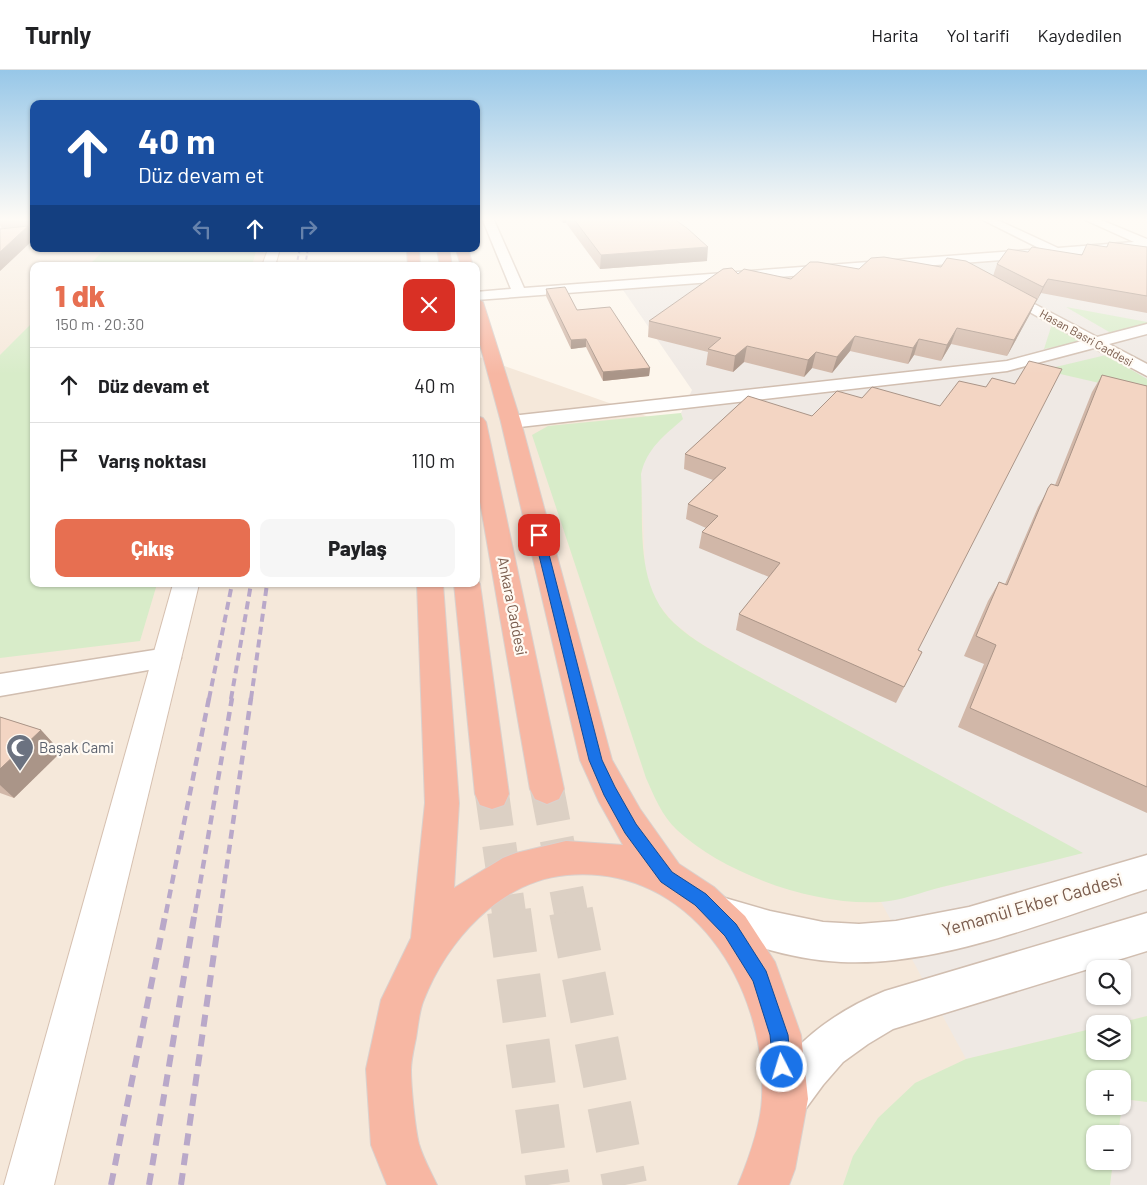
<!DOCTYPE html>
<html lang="tr">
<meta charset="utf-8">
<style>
:root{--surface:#fff;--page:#f6f6f6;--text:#202124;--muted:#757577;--line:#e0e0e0;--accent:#e76f51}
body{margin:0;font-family:Barlow,sans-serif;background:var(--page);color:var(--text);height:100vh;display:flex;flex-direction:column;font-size:19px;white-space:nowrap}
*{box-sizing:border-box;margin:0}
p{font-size:16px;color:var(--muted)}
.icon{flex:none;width:28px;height:28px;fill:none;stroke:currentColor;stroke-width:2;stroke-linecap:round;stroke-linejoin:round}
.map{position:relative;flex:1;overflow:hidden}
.panel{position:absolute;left:30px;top:192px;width:450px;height:325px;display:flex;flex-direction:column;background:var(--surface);border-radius:10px;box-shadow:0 1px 4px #0004}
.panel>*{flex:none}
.hud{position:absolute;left:30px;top:30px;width:450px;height:152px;border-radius:10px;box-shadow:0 1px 4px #0004;background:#1a4fa0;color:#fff;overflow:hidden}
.buttons{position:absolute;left:1086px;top:890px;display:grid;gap:10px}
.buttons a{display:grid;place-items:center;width:45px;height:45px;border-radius:10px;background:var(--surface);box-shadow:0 1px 4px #0004;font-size:25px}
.pin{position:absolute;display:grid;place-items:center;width:42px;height:42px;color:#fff;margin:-21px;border-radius:10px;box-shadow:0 2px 8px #0006}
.me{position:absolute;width:55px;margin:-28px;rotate:355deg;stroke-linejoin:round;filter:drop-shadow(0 0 4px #0008)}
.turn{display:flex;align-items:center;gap:18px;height:105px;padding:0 25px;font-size:22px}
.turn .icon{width:65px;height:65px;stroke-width:2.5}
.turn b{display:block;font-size:35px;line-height:42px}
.lanes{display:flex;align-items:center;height:48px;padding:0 25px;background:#0003;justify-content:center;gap:25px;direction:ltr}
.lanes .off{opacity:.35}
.round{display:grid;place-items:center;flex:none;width:52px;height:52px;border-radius:10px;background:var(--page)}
.overview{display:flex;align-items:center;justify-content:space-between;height:85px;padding:0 25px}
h1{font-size:30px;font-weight:800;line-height:38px;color:var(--accent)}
.action{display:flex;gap:10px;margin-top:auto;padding:10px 25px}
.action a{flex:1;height:58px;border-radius:10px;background:var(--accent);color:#fff;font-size:20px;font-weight:800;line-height:58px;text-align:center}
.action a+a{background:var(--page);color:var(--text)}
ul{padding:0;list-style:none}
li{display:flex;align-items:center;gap:15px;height:75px;padding:0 25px;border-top:1px solid var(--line)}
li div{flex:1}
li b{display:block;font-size:19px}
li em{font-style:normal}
header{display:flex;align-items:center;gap:30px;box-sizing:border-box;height:70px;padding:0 25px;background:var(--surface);border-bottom:1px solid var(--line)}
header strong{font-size:24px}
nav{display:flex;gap:28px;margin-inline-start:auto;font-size:18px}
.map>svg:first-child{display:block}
.residential{fill:#f5e8da;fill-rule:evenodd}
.industrial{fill:#efe9e4;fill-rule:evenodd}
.green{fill:#d8ecc9}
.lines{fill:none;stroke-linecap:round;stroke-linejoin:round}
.highway-tunnel-far1{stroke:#dcd0c4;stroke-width:34;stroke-dasharray:34 17;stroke-linecap:butt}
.highway-tunnel{stroke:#dcd0c4;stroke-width:44;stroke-dasharray:44 22;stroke-linecap:butt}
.street-casing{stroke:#d1beb0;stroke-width:3}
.secondary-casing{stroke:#d6c0b0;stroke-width:2}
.highway-casing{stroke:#dad1cd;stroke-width:2}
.street{fill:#fff;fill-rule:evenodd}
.secondary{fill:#fff;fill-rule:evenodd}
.highway{fill:#f7b7a3;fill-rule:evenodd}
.rail-far3{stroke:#b9a8c9;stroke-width:2;stroke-dasharray:4 2.5;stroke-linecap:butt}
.rail-far2{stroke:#b9a8c9;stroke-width:4;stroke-dasharray:8 5;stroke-linecap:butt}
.rail-far1{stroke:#b9a8c9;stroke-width:4.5;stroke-dasharray:9 6;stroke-linecap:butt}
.rail{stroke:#b9a8c9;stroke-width:6;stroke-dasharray:12 8;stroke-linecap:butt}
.wall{fill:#d1b7a8}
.shaded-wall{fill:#aa9588}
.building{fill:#f3d5c3;stroke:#aa9588}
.route{fill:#1a73e8;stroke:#114b97}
.labels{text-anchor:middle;stroke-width:4.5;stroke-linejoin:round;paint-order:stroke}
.far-street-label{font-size:12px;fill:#7a5c4d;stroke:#fffaf3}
.street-label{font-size:15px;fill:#7a5c4d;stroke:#fffaf3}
.worship-label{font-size:15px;fill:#5b616d;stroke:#fffaf3;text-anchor:start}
.near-street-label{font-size:18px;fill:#7a5c4d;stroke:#fffaf3}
</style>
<header>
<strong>Turnly</strong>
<nav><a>Harita</a><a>Yol tarifi</a><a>Kaydedilen</a></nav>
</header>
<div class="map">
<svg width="1147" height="1115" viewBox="0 0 1147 1115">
<rect width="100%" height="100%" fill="#fdf6ec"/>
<path class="residential" d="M 0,148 L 34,148 L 34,179 L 258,179 L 285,196 L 34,196 L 34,514 L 476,514 L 476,286 L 1147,523 L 1147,1115 L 0,1115 ZM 1095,899 L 1122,899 L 1122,926 L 1095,926 ZM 1095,954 L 1122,954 L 1122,981 L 1095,981 ZM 1095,1009 L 1122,1009 L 1122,1036 L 1095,1036 ZM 1095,1064 L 1122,1064 L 1122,1091 L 1095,1091 Z"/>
<g class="industrial">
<path d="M 1147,178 L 1147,946 L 1115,954 L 1095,954 L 1095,958 L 966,989 L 881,832 L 1082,783 L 741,597 L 697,571 L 674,553 L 658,534 L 649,516 L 645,495 L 641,404 L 644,390 L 650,379 L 682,349 L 681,343 L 692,320 L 623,220 ZM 1095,899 L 1122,899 L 1122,926 L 1095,926 Z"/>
<path d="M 1123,1029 L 1147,1032 L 1147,1115 L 1110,1115 L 1113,1091 L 1122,1091 L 1122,1064 L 1118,1064 Z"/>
</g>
<g class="green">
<path d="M 105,179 L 221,179 L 256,181 L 252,196 L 88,196 Z"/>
<path d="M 1066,237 L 1147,252 L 1147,255 L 1111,263 Z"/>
<path d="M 34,251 L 34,514 L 157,514 L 140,571 L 0,588 L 0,285 Z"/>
<path d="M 1052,254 L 1085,271 L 1044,279 Z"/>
<path d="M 1106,285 L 1147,309 L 1147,324 L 1043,300 Z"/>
<path d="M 681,343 L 683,349 C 664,366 647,378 641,404 C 644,454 634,515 674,553 C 693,571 719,584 741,597 L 1083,783 C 1036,795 989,806 942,817 C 922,822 900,831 880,832 C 815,836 724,804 677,760 C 662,746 654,726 646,708 L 532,365 L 548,356 Z"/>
<path d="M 1147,946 L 1147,1032 L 1123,1029 L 1123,1032 L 1122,1009 L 1095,1009 L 1095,1036 L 1122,1036 L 1118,1064 L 1095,1064 L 1095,1091 L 1113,1091 L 1110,1115 L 843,1115 L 853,1086 L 878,1048 L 915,1013 L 966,989 L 1095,958 L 1095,981 L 1122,981 L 1122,954 L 1115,954 Z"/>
</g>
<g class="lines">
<g class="highway-tunnel-far1">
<path d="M 547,719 L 571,843"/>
<path d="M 492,724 L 509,843"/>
</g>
<g class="highway-tunnel">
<path d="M 509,841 L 548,1115"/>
<path d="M 571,841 L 625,1115"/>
</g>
<defs>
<g id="street">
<path d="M 482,148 L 493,148 L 524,218 L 1041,179 L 979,148 L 993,148 L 1058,178 L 1134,172 L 1081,148 L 1096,148 L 1147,169 L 1147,179 L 476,230 L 476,222 L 511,219 Z"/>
<path d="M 34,161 L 34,167 L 0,170 L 0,164 Z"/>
<path d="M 1002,217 L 1097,267 L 1147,254 L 1147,264 L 1109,274 L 1147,294 L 1147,306 L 1094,278 L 1007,301 L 511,358 L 504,356 L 502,352 L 504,348 L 511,346 L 1007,291 L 1082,271 L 997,224 L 995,221 Z"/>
<path d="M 167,578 L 177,581 L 181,588 L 177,595 L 0,626 L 0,604 Z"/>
<path d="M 1147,785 L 1147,819 C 1054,849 940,897 841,892 C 795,890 747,875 705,857 L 699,844 L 705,831 L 718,826 L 770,841 L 823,852 L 859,854 L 896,851 L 969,837 Z"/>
<path d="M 1147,843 L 1147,881 L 893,959 L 868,974 L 843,992 L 823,1015 L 801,1045 L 785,1051 L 769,1045 L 763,1029 C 784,977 835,941 885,921 Z"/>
</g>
<g id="secondary">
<path d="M 268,179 L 280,179 L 275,196 L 262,196 Z"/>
<path d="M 173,514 L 199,514 L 54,1115 L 4,1115 Z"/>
</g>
<g id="highway">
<path d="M 407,179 L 419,179 L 420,196 L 408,196 Z"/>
<path d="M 437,179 L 449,179 L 452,196 L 440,196 Z"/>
<path d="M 456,179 L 468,179 L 473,196 L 461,196 Z"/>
<path d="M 476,228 L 483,232 L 521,352 L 612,690 L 640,739 L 679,794 L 714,817 L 745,846 L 775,892 L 801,965 L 808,1029 L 795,1099 L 789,1115 L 738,1115 C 748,1091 761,1054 762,1028 C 767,916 691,794 567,805 C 499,811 446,872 423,932 C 419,943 418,956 416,968 C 414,978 411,990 411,1000 C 411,1017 415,1058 419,1074 C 423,1088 431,1102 437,1115 L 387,1115 L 371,1075 L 366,999 L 381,930 L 411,868 L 425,733 L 417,514 L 443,514 L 459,733 L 454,818 L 503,788 L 516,783 L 566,771 L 623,775 L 599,732 L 580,690 L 501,352 L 476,260 Z"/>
<path d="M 476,346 L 483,348 L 486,352 L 564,719 L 559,729 L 547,734 L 535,729 L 530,719 L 476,409 Z"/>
<path d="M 476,508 L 480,514 L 509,724 L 504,735 L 492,739 L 480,735 L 475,724 L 454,514 L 476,514 Z"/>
</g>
</defs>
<use href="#street" class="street-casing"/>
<use href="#secondary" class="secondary-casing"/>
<use href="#highway" class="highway-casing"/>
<use href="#street" class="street"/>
<use href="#secondary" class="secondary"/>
<use href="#highway" class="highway"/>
<g class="rail-far3">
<path d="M 296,196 L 300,179"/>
<path d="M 305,196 L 308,179"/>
</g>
<g class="rail-far2">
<path d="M 209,629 L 232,514"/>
<path d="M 231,629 L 251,514"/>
<path d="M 251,629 L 267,514"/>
</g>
<g class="rail-far1">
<path d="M 166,843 L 209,628"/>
<path d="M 195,843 L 232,628"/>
<path d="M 220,843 L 251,628"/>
</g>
<g class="rail">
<path d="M 111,1115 L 166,841"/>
<path d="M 149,1115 L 195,841"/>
<path d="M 181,1115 L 220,841"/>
</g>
</g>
<g class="wall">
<path d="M 0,148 L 34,148 L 34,159 L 30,159 L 34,167 L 34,169 L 0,201 L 2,159 L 0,155 Z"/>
<path d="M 559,148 L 673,148 L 707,191 L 600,199 L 566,153 L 563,153 Z"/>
<path d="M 1109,172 L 1147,177 L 1147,243 L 1041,223 L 1036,232 L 1035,232 L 1030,244 L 1007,286 L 951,274 L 941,291 L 914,285 L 908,294 L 850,281 L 832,303 L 812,298 L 804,307 L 744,292 L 733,302 L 706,295 L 708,282 L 648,267 L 649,251 L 738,204 L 791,209 L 859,199 L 993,206 L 997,194 L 1028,182 L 1082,185 L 1106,177 Z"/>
<path d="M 546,219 L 577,240 L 650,298 L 649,306 L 603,311 L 586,277 L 571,279 L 546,226 Z"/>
<path d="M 1102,305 L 1147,316 L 1147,743 L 958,657 L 984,594 L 964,586 L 988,531 L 999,512 L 1005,514 L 1038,437 L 1051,414 L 1055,415 L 1092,322 Z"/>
<path d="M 748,326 L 918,580 L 922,582 L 896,633 L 736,560 L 739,544 L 769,507 L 699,478 L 702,462 L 706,458 L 686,449 L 688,434 L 713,410 L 684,399 L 685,384 Z"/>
<path d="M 0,647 L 41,660 L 61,682 L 14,728 L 0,723 Z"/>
</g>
<g class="shaded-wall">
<rect x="563" y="148" width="3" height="5"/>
<path d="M 30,149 L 34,149 L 34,157 Z"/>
<path d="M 28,156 L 34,167 L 34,169 L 0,201 L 0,182 Z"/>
<path d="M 708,177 L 707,191 L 600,199 L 601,185 Z"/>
<path d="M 1048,209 L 1041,223 L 1036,232 L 1043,217 Z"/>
<path d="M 1037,229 L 1030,244 L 1007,286 L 1014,270 Z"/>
<path d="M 957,258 L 951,274 L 941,291 L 947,275 Z"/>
<path d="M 855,266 L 850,281 L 832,303 L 837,287 Z"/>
<path d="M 586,269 L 586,277 L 571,279 L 571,270 Z"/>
<path d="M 919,269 L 914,285 L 908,294 L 913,278 Z"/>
<path d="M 747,276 L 744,292 L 733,302 L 735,286 Z"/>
<path d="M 816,282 L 812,298 L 804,307 L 808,290 Z"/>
<path d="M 650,298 L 649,306 L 603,311 L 603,302 Z"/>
<path d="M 41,660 L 61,682 L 14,728 L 0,715 L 0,699 Z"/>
</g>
<g class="building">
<path d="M 573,148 L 673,148 L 688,159 L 708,177 L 601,185 Z"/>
<path d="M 28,156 L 0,182 L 0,159 Z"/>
<path d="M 1109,172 L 1147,177 L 1147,226 L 1048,209 L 1043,217 L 997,194 L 1008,179 L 1028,182 L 1032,177 L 1082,185 L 1087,174 L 1107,177 Z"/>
<path d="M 884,187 L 941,197 L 947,188 L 966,191 L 1037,229 L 1014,270 L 957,258 L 947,275 L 919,269 L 913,278 L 855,266 L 837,287 L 816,282 L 808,290 L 747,276 L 735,286 L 708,279 L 721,268 L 649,251 L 723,199 L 732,198 L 738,204 L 744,199 L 791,209 L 810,192 L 818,192 L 859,199 L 871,188 Z"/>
<path d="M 565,217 L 577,240 L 610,237 L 650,298 L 603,302 L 586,269 L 571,270 L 546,219 Z"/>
<path d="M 1029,291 L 1062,299 L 918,580 L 922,582 L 904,617 L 739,544 L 780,493 L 702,462 L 718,446 L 688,434 L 726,398 L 685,384 L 748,326 L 812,346 L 837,321 L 862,328 L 872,317 L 940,336 L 959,311 L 986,317 L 992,308 L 1015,314 Z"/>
<path d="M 1102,305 L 1147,316 L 1147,717 L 970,638 L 996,575 L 976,566 L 999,512 L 1007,515 L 1048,418 L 1051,414 L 1058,416 Z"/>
<path d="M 0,647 L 41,660 L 0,699 Z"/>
</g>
<linearGradient id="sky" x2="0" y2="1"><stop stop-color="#97c7e8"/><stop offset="0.49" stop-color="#fefbf6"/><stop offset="1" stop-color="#fefbf6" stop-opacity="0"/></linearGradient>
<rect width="1147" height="304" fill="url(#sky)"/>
<path class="route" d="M 539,462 L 544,465 L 602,690 L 615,717 L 636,754 L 672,802 L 706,824 L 736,854 L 766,901 L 788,965 L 791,997 L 788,1003 L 782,1006 L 775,1003 L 773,997 L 770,965 L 753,911 L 725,866 L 695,835 L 661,812 L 625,763 L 604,725 L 589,690 L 534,465 Z"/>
<defs>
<symbol id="mosque-pin" viewBox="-11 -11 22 30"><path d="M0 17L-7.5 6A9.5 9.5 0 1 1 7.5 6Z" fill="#6b7280" stroke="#fffaf3"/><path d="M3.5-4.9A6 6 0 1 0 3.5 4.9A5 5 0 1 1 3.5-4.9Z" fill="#fff"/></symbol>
</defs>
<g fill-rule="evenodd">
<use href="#mosque-pin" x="4" y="662" width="32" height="43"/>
</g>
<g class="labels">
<g class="far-street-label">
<text transform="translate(1086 268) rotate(29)" y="4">Hasan Basri Caddesi</text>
</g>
<g class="street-label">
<text transform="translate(512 536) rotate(79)" y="5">Ankara Caddesi</text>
</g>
<g class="worship-label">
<text x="39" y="683">Başak Cami</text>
</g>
<g class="near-street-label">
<text transform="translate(1032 835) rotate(-16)" y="6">Yemamül Ekber Caddesi</text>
</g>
</g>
</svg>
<div class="buttons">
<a><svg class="icon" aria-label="search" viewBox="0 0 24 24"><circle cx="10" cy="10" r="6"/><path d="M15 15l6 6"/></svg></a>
<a><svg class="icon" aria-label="layers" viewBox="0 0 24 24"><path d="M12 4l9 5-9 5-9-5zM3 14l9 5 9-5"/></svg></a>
<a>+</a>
<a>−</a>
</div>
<div class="pin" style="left:539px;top:465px;background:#d93025"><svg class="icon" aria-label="arrive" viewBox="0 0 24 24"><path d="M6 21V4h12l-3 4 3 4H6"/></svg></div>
<svg class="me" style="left:782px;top:997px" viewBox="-20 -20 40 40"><circle r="17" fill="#1a73e8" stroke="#fff" stroke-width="3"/><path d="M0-11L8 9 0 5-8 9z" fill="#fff"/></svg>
<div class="hud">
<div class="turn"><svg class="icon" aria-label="ahead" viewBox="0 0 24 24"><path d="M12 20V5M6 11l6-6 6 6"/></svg><div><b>40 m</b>Düz devam et</div></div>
<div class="lanes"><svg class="icon off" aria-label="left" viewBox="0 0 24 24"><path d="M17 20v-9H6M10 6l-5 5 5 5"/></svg><svg class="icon" aria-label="ahead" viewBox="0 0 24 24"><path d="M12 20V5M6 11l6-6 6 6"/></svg><svg class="icon off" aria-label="right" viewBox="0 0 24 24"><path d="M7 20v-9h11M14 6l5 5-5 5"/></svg></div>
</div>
<section class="panel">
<div class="overview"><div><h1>1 dk</h1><p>150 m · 20:30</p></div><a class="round" style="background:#d93025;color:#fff"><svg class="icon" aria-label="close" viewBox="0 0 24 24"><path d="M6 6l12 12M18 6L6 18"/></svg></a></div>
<ul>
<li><svg class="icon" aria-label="ahead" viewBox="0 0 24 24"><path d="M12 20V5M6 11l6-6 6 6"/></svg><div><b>Düz devam et</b></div><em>40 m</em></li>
<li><svg class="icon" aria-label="arrive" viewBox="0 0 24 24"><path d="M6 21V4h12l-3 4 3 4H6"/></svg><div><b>Varış noktası</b></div><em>110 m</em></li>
</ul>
<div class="action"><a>Çıkış</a><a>Paylaş</a></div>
</section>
</div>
